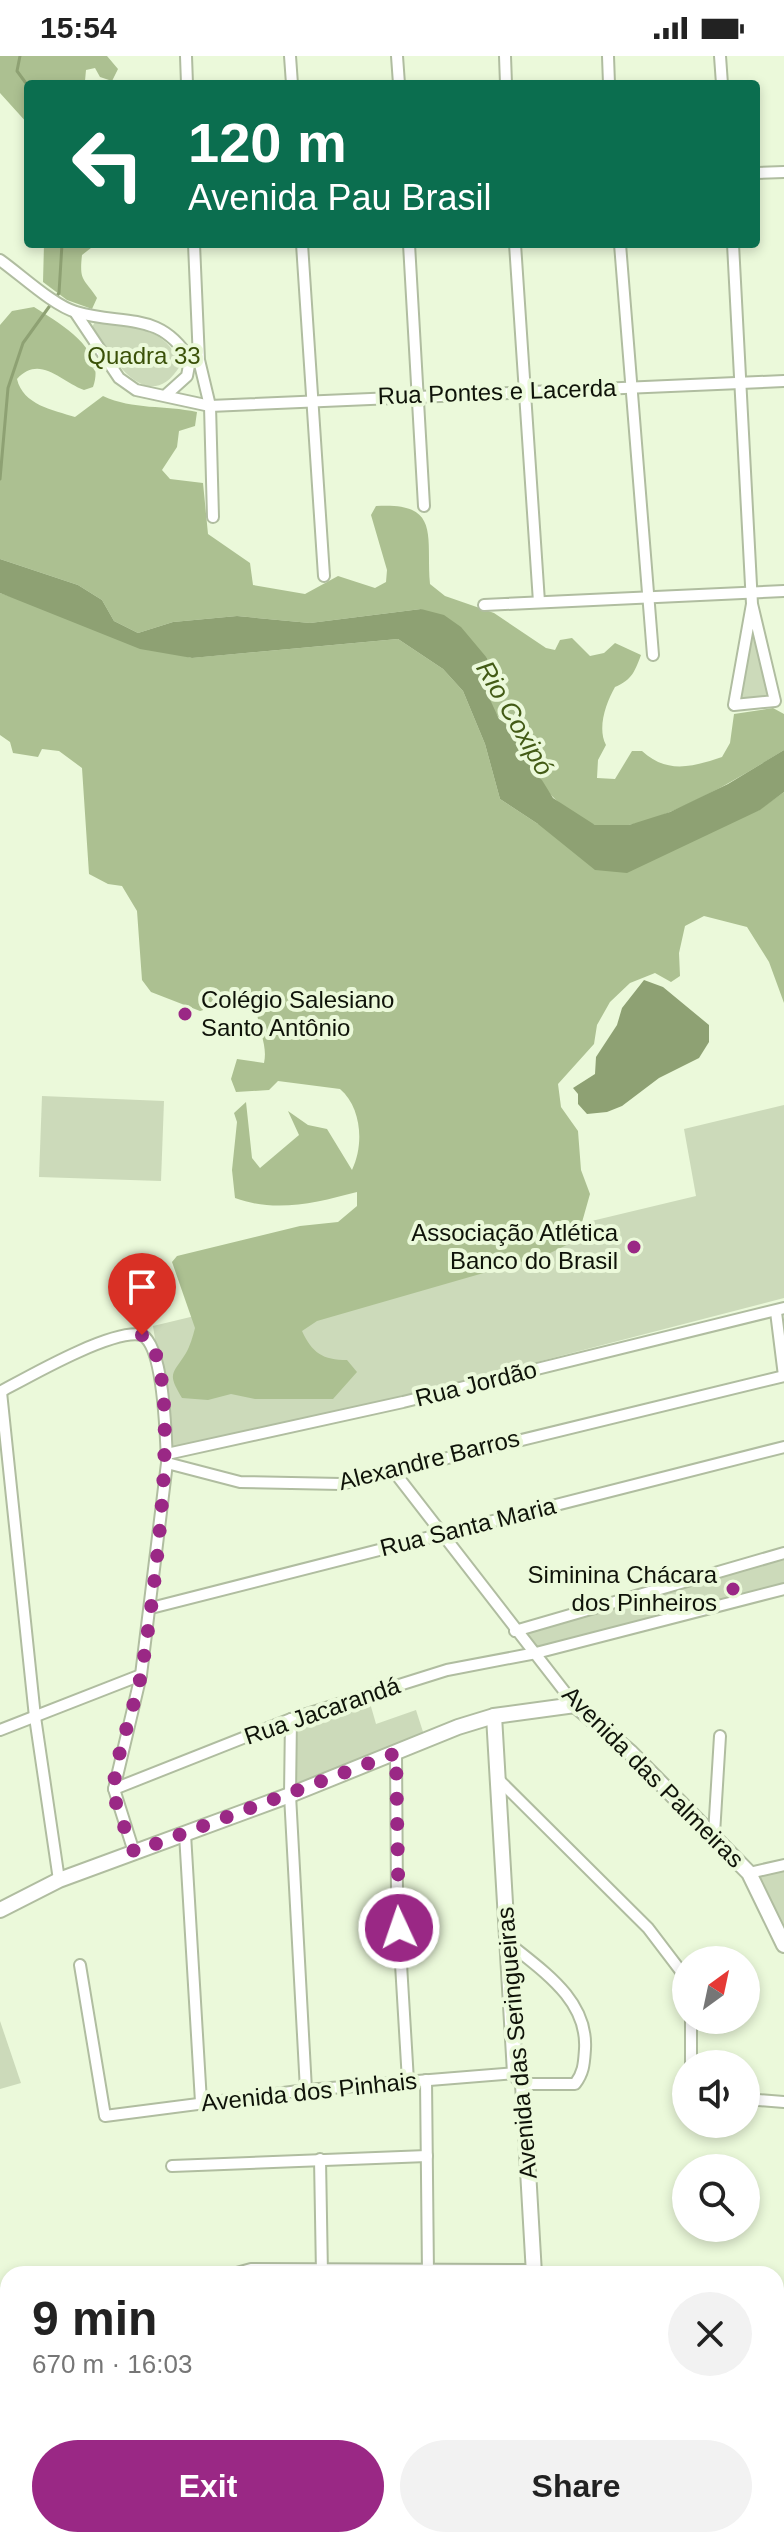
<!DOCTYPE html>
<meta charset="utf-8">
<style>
:root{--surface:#fff;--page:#f2f2f2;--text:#222;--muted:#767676;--accent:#9a2885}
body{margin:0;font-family:Helvetica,sans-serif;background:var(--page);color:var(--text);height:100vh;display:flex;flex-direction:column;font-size:30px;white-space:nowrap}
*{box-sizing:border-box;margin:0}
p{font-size:26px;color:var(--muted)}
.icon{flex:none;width:44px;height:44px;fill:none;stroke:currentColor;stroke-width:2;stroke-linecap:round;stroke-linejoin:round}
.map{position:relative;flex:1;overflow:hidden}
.panel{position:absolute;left:0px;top:2210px;width:784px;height:282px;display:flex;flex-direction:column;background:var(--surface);border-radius:24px 24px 0 0;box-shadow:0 4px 12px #0003}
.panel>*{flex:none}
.banner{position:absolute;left:24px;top:24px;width:736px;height:168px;border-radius:8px;box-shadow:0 4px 12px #0003;background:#0b6e4f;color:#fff;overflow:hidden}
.needle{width:52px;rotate:33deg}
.fabs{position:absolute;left:672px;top:1890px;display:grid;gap:16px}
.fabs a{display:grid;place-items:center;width:88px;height:88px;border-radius:50%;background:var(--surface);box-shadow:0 4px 12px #0003;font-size:40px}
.pin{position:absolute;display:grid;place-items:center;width:68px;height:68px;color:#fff;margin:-82px -34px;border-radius:50% 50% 50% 0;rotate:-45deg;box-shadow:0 0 8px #0007}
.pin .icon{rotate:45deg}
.me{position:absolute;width:88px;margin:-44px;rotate:357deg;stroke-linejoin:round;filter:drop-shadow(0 0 6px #0008)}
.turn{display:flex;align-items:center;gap:28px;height:168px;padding:0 32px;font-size:36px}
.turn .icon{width:104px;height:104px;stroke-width:2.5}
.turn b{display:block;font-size:56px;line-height:68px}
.round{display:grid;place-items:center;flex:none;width:84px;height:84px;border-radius:42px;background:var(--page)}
.head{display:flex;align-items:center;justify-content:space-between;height:136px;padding:0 32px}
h1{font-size:48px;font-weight:600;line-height:60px}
.primary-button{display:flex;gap:16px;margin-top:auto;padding:16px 32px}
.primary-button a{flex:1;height:92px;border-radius:48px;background:var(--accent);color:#fff;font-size:32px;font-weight:600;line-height:92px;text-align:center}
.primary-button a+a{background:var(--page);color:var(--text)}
.status{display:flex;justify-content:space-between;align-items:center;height:56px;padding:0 40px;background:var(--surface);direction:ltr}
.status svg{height:22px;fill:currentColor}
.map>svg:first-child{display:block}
.green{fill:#ccdaba}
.forest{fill:#acc091}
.water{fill:#8ea173}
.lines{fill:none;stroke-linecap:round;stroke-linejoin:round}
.stream{stroke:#8ea173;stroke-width:3}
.street-casing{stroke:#b0bda0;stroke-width:14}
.secondary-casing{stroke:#b0bda0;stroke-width:18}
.street{stroke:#fff;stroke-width:10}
.secondary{stroke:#fff;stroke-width:14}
.route{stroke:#9a2885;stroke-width:14;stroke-dasharray:0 25.2}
.poi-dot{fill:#9a2885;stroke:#ebf9da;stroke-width:3}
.labels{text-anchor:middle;stroke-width:8;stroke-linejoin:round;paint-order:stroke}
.park-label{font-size:24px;fill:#3a5108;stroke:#ebf9da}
.street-label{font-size:24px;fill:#0f1309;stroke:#ebf9da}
.poi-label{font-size:24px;fill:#0f1309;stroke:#ebf9da;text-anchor:end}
.water-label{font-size:26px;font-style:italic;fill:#435b16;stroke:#ebf9da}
</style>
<div class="status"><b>15:54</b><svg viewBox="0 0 49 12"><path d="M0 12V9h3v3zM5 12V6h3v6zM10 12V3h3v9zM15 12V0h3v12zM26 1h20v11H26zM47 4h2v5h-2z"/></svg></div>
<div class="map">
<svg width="784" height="2491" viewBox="0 0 784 2491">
<rect width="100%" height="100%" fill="#ebf9da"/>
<g class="green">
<path d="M 95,266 C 130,271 168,270 180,310 C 147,363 110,299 92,271 Z"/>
<path d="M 751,558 L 773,644 L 736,646 Z"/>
<path d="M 42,1040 L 164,1045 L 161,1125 L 39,1121 Z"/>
<path d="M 784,1049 L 784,1242 L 360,1352 L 172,1393 L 153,1270 L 696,1140 L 684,1073 Z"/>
<path d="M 784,1502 L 784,1530 L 537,1593 L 523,1578 Z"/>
<path d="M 370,1647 L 376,1668 L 416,1654 L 424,1679 L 295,1730 L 298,1665 Z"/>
<path d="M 784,1815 L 784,1882 L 755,1821 Z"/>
<path d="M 0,1965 L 21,2027 L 0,2033 Z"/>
<path d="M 413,2484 L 537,2484 L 538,2491 L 418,2491 Z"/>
</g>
<g class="forest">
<path d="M 0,0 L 107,0 L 118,13 L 112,25 L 100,21 L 95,12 L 86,14 L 85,25 L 28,28 L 28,68 L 0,37 Z"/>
<path d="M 44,188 L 96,188 L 82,199 C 79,226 84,222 97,242 L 92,253 L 67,244 L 43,226 Z"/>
<path d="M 34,251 C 60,268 107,293 93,331 L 84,334 C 61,326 40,298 17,323 C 23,349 53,354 75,361 L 103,340 C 133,354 165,349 197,356 L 195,370 L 179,375 L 177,391 L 162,414 L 170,423 L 203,427 L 208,478 L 250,507 L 253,529 L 305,538 L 338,520 L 375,532 L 386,526 L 387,514 L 371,459 L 376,450 C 441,446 426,479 430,528 L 445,540 L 494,557 L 546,592 L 555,594 L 560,584 L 572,582 L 590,600 L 604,597 L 615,587 L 641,599 C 635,615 632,624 615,631 C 606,647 597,672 606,689 L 598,704 L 597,722 L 615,723 L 632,695 L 642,695 C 667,718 692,711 722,701 L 730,687 L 734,658 L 773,652 L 784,658 L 784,694 C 743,719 643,783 595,769 C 584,766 563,751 554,742 C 537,726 536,702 526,682 C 521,674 509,671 502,664 C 484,649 487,622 487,602 L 421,553 L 310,567 L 237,560 L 173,566 L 138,577 L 114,565 L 102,544 L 78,529 L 0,503 L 0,269 L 12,255 Z"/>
<path d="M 0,537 L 191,602 L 398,583 L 443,613 L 463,635 L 485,688 L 500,743 L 538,768 L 707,776 L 759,754 L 784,736 L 784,947 L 769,906 L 747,871 L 704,860 L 685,870 L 679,897 L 680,920 L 671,926 L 655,917 L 630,927 L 610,946 L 597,969 L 594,988 L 558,1028 L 561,1051 L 578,1075 L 581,1114 L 590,1138 L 577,1184 L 546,1199 L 317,1265 L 302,1275 C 312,1297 323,1304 347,1304 L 357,1316 L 333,1343 L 255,1343 L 231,1338 L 208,1344 L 182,1342 C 167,1317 172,1319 186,1297 C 190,1290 193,1280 195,1272 L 172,1206 L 177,1200 L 300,1170 L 338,1166 L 357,1150 L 357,1136 C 315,1147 276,1157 235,1142 L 232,1114 L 237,1066 L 234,1057 L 246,1046 L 252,1102 L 260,1112 L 299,1079 L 288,1055 L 308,1069 L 327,1073 L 352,1114 C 364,1089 362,1052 340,1033 L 278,1025 L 269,1034 L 236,1036 L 231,1023 L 237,1003 L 264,1007 C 268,989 258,974 257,955 L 222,948 L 200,955 L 151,936 L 142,924 L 137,855 L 122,830 L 108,828 L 89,818 L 82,712 L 59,695 L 42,693 L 38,701 L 13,697 L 10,686 L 0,679 Z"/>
</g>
<g class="water">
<path d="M 0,503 L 78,529 L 102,544 L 114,565 L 138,577 L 173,566 L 237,560 L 310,567 L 421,553 L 444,559 L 461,571 L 487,602 L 487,637 L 499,663 L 525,680 L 537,716 L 553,742 L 595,769 L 629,769 L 670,756 L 728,728 L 784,694 L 784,736 L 760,754 L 627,817 L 595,814 L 538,768 L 500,743 L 485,688 L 463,635 L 443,613 L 398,583 L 192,602 L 140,593 L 0,537 Z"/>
<path d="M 644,924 L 663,931 L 709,969 L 709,986 L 699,1002 L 659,1022 L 622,1050 L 607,1056 L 587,1058 L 578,1048 L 578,1038 L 573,1032 L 595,1018 L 596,1001 L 617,969 L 622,952 Z"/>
</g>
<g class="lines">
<g class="stream">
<path d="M 20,0 L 17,15 L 28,30"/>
<path d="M 0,423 L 8,332 L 23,287 L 59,237 L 62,188"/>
</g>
<defs>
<g id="street">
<path d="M 186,0 L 187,28"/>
<path d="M 290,0 L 292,28"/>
<path d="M 397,0 L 399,28"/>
<path d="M 505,0 L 506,28"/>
<path d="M 608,0 L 609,28"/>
<path d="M 720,0 L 722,28"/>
<path d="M 756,117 L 784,116"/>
<path d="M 194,188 L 199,304 L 210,350 L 213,461"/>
<path d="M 302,188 L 324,520"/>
<path d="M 409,188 L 424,450"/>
<path d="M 515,188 L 539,546"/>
<path d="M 620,188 L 653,599"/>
<path d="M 733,188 L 752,548 L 734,649 L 775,645 L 752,548"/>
<path d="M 0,204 C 20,218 54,250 76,256 C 123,270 160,254 190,304"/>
<path d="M 75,256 L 119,322 L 136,334 L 210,350 L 784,325"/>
<path d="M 167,338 L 187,320 L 190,304"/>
<path d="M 484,549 L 784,535"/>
<path d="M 776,1256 L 784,1320"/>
<path d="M 0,1336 C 28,1321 113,1272 142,1279 C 164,1291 166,1381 167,1407 L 240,1426 L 341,1428 L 784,1320"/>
<path d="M 1,1336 L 35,1661 L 59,1824"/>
<path d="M 167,1398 L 403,1346 L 784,1252"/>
<path d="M 392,1413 L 575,1649"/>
<path d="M 151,1552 L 784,1391"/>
<path d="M 515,1575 L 784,1497"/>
<path d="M 291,1663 L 290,1739 L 306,2034"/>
<path d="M 0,1674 L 141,1619"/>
<path d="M 396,1697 L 397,1841 L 408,2025"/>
<path d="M 498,1723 L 648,1872 L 683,1918 L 686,1935"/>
<path d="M 114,1733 L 291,1663 L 447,1614 L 536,1597 L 784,1533"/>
<path d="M 185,1778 L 201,2046"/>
<path d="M 714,1778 L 720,1680"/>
<path d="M 134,1796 L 114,1733 L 141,1619 L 167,1407"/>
<path d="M 749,1817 L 784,1809"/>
<path d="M 506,1885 C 541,1914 588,1943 585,1993 C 584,2007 584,2016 575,2028 L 523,2028"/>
<path d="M 80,1909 L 105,2060 L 306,2034 L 515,2017"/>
<path d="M 691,1964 L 691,2008"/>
<path d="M 426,2024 L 428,2218"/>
<path d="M 746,2043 L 784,2046"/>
<path d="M 320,2103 L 322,2218"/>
<path d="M 172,2110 L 427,2100"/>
<path d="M 233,2218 L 251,2213 L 534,2214"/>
<path d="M 776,2310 L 784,2311"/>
<path d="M 407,2484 L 412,2491"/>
<path d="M 542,2484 L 542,2491"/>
<path d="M 140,2491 L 152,2484"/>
<path d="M 776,2491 L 776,2480"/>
</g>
<g id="secondary">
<path d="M 494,1660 L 515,2017 L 523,2028 L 534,2218"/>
<path d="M 0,1854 L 59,1824 L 290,1739 L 458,1671 L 494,1660 L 575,1649 L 630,1696 L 749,1817 L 784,1889"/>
<path d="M 326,2491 L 340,2484"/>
</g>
</defs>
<use href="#street" class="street-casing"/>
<use href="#secondary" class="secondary-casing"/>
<use href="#street" class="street"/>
<use href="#secondary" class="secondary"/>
</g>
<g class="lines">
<path class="route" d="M 142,1279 C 189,1303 150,1568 141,1619 C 135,1650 114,1704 114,1732 C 114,1752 128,1778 134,1796 L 396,1697 L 399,1872"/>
</g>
<g class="poi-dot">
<circle cx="185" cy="958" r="8"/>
<circle cx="634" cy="1191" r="8"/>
<circle cx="733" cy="1533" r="8"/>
</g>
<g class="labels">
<g class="park-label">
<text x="144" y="308">Quadra 33</text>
</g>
<g class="street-label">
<text transform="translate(497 336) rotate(-2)" y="8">Rua Pontes e Lacerda</text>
<text transform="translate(476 1328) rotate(-14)" y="8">Rua Jordão</text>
<text transform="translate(429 1404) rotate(-14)" y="8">Alexandre Barros</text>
<text transform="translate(468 1471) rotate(-14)" y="8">Rua Santa Maria</text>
<text transform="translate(322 1655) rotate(-19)" y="8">Rua Jacarandá</text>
<text transform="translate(653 1721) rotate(45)" y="8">Avenida das Palmeiras</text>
<text transform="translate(517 1987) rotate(-95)" y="8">Avenida das Seringueiras</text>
<text transform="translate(309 2036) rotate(-6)" y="8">Avenida dos Pinhais</text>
</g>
<g class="poi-label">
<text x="201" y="952" text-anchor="start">Colégio Salesiano<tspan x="201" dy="28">Santo Antônio</tspan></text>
<text x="618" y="1185">Associação Atlética<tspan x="618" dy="28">Banco do Brasil</tspan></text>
<text x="717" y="1527">Siminina Chácara<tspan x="717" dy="28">dos Pinheiros</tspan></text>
</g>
<g class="water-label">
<text transform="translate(515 662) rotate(60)" y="9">Rio Coxipó</text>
</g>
</g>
</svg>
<div class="fabs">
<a><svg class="needle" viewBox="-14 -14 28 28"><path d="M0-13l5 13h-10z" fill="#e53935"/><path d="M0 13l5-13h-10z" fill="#767676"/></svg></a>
<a><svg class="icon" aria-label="sound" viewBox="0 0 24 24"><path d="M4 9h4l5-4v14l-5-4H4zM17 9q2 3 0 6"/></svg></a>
<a><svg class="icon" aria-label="search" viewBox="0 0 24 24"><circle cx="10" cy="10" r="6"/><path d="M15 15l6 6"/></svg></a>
</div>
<div class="pin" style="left:142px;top:1279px;background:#d93025"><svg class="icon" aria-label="arrive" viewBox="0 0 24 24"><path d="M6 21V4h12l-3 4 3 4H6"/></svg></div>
<svg class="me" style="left:399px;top:1872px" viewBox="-20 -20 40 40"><circle r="17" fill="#9a2885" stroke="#fff" stroke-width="3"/><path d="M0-11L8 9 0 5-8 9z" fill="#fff"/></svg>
<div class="banner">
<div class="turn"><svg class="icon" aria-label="left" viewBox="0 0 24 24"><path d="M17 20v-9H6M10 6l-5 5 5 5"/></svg><div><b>120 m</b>Avenida Pau Brasil</div></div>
</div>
<section class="panel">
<div class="head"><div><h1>9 min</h1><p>670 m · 16:03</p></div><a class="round"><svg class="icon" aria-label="close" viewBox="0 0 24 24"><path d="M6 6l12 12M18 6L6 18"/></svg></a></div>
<div class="primary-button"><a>Exit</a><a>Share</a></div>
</section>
</div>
